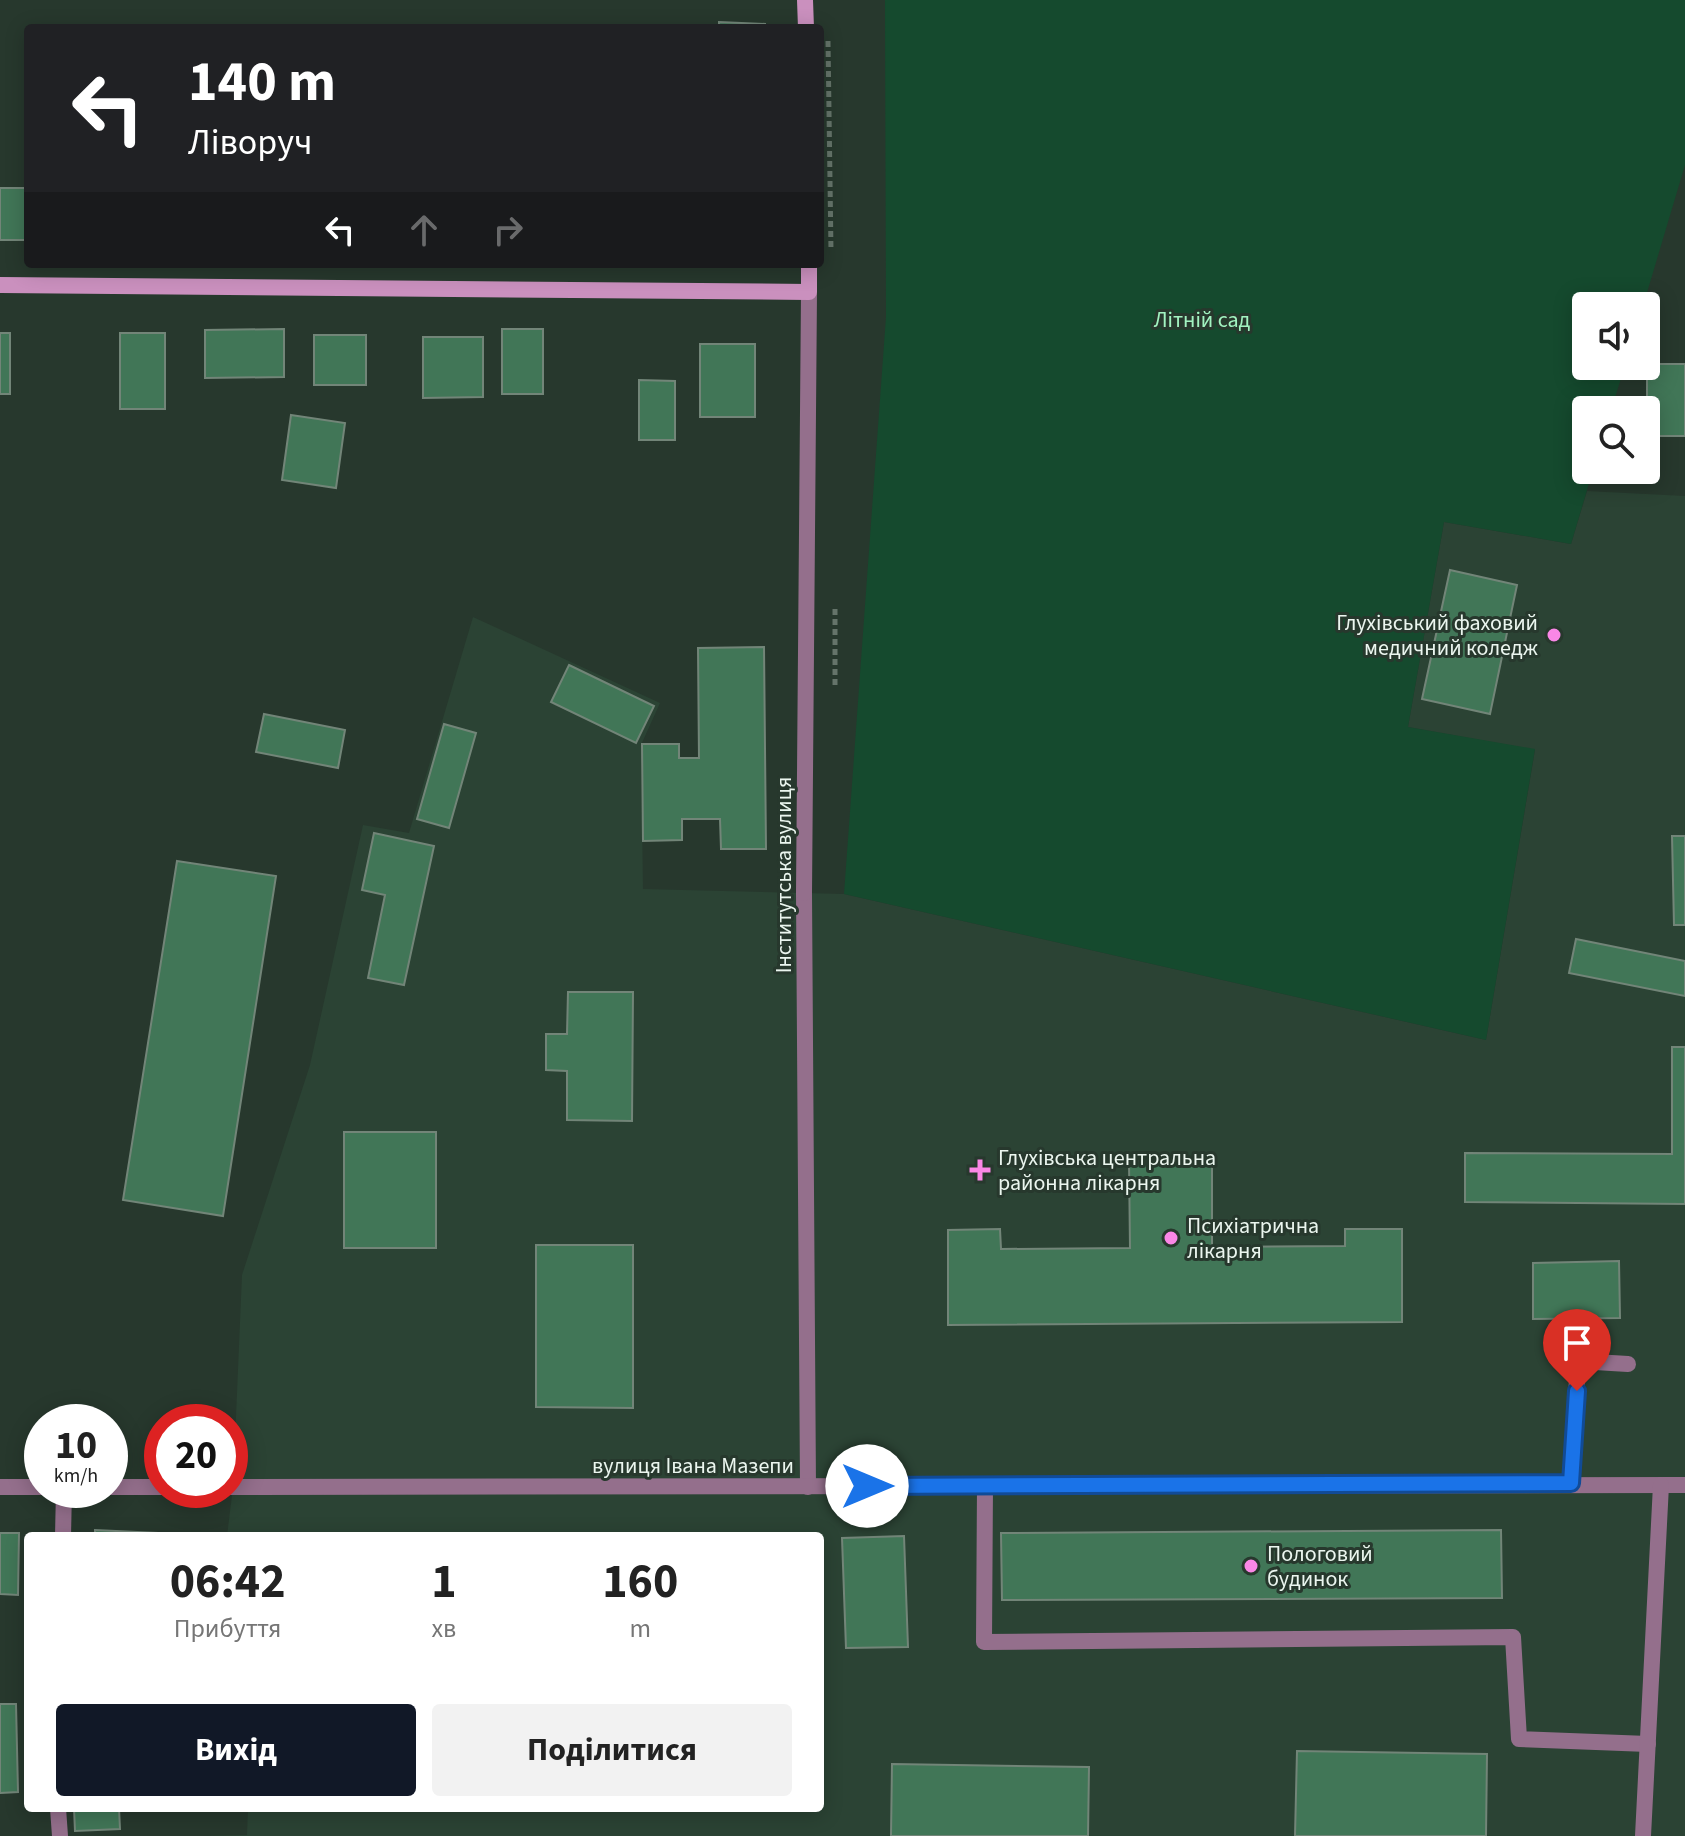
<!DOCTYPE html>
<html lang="uk">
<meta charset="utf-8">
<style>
:root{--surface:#fff;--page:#f2f2f2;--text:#222;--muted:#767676;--accent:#111827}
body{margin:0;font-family:"Source Sans 3",sans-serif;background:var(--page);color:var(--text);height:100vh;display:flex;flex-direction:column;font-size:30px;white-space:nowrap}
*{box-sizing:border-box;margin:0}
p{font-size:26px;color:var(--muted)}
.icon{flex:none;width:44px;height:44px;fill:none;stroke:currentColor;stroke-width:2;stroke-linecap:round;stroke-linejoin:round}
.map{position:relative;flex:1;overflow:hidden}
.sheet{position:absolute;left:24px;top:1532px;width:800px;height:280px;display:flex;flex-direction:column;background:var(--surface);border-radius:8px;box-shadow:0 4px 20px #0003}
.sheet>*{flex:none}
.top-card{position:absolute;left:24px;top:24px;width:800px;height:244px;border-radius:8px;box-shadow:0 4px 20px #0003;background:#202124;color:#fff;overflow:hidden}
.fabs{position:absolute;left:1572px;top:292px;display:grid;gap:16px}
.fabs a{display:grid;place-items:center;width:88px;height:88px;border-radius:8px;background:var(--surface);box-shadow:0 4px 20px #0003;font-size:40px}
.speed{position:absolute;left:24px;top:1404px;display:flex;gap:16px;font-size:40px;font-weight:700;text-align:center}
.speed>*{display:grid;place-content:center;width:104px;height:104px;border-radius:50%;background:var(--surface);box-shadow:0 4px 20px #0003;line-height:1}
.speed small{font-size:20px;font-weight:400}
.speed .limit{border:12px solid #d22;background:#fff;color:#111}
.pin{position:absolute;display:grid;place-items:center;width:68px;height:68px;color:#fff;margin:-82px -34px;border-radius:50% 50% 50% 0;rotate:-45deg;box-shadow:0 0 8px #0007}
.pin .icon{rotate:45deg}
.me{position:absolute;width:88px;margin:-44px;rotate:90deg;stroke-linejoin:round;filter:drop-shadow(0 0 6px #0008)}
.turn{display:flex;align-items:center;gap:28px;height:168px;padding:0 32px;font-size:36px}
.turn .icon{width:104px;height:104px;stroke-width:2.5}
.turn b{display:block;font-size:56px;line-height:68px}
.lanes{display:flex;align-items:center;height:76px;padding:0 32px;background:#0003;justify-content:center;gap:40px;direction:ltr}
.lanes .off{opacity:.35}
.eta{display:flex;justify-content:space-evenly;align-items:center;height:136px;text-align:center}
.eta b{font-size:48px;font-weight:700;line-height:56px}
.action{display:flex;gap:16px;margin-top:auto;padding:16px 32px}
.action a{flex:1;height:92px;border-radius:8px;background:var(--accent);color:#fff;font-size:32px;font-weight:700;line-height:92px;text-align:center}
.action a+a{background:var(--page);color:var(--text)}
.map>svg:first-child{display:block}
.built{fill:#2b4334}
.green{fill:#154a2e}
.building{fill:#417657;stroke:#728578;stroke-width:2}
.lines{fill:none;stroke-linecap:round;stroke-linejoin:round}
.path{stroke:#65746a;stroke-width:5;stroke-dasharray:6 4;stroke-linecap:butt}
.lane{stroke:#946f8c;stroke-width:16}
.street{stroke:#946f8c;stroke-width:16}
.secondary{stroke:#ca90be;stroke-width:16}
.route-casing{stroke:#114b97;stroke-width:20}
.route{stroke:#1a73e8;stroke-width:14}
.poi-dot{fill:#fa87e6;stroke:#27382d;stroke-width:3}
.labels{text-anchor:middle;stroke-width:6;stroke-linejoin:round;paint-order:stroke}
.park-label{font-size:22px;fill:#a2f3c1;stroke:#27382d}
.poi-label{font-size:22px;fill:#ebf6ef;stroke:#27382d;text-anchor:start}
.street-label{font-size:22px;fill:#ebf6ef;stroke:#27382d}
</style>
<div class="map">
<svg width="1685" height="1836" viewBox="0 0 1685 1836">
<rect width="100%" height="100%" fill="#27382d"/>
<path class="built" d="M 1587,491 L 1685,496 L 1685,1836 L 205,1836 L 247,1835 L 248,1808 L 820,1808 L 820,1536 L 227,1536 L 233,1487 L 242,1275 L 310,1065 L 363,825 L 409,833 L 473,617 L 660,703 L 641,745 L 643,889 L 844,894 L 1486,1040 L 1535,750 L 1408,727 L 1444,522 L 1571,544 Z"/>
<path class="green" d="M 885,0 L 1685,0 L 1685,165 L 1643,306 L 1586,306 L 1586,366 L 1625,366 L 1611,410 L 1586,410 L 1586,470 L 1593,470 L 1571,544 L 1444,522 L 1408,727 L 1535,749 L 1486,1040 L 844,894 L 886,317 Z"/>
<g class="building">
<path d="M 719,22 L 765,24 L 765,28 L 719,28 Z"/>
<rect x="0" y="188" width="28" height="52"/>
<path d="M 284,329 L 284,377 L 205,378 L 205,330 Z"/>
<rect x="502" y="329" width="41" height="65"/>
<rect x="0" y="333" width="10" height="61"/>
<rect x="120" y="333" width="45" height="76"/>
<rect x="314" y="335" width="52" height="50"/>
<path d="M 423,337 L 483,337 L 483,397 L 423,398 Z"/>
<rect x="700" y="344" width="55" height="73"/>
<rect x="1647" y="364" width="38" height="72"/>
<path d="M 639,380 L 675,381 L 675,440 L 639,440 Z"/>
<path d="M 291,415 L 345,423 L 336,488 L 282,480 Z"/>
<path d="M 1450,570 L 1517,585 L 1490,714 L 1422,699 Z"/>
<path d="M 764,647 L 766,849 L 721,849 L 720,819 L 682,819 L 682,840 L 643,841 L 642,744 L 679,744 L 679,758 L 699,758 L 698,648 Z"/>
<path d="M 569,665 L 654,706 L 636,743 L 551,702 Z"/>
<path d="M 264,714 L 345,730 L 338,768 L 256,752 Z"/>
<path d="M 444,724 L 476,733 L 449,828 L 417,819 Z"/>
<path d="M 374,833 L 434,846 L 404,985 L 368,978 L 385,895 L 362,890 Z"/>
<path d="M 1672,836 L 1685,836 L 1685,925 L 1674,925 Z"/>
<path d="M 177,861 L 276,876 L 223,1216 L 123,1200 Z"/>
<path d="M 1576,939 L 1685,961 L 1685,996 L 1569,973 Z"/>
<path d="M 568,992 L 633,992 L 632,1121 L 567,1120 L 567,1071 L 546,1070 L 546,1034 L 567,1034 Z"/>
<path d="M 1672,1047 L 1685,1047 L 1685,1204 L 1465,1202 L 1465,1153 L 1672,1154 Z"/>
<rect x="344" y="1132" width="92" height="116"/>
<path d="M 1212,1160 L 1212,1247 L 1345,1246 L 1345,1229 L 1402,1229 L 1402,1322 L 948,1325 L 948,1230 L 1000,1229 L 1001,1249 L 1130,1248 L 1129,1161 Z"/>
<path d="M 536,1245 L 633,1245 L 633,1408 L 536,1407 Z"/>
<path d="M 1619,1261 L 1620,1318 L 1533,1319 L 1533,1263 Z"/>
<path d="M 95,1530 L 200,1535 L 200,1536 L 95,1536 Z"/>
<path d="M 1501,1530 L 1502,1598 L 1002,1600 L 1001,1533 Z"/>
<path d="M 0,1533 L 19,1533 L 18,1595 L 0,1594 Z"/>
<path d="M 904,1536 L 908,1647 L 846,1648 L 842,1538 Z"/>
<path d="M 0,1704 L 16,1704 L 18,1792 L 0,1793 Z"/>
<path d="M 1297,1751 L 1487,1754 L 1486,1836 L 1295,1836 Z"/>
<path d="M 892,1764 L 1089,1767 L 1088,1836 L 891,1836 Z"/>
<path d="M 74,1808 L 119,1808 L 120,1829 L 75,1831 Z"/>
</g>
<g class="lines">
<g class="path">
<path d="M 828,41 L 831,251"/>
<path d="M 835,609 L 835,685"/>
</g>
<g class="lane">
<path d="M 804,893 L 808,1487"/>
<path d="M 1571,1483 L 1578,1361 L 1628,1364"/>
<path d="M 985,1486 L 984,1642 L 1513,1637 L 1519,1739 L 1648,1744"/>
<path d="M 233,1487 L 1685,1485"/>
<path d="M 1643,1836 L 1661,1485"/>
</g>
<g class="street">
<path d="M 804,893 L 809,292"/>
<path d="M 0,1487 L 42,1487"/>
<path d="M 110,1487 L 162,1487"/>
<path d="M 230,1487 L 233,1487"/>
<path d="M 63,1536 L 64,1490"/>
<path d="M 58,1808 L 60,1836"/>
</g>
<g class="secondary">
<path d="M 805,0 L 806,28"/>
<path d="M 0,285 L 809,292 L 809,264"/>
</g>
</g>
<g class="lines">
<defs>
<path id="route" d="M 867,1486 L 1571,1483 L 1577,1391"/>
</defs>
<use href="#route" class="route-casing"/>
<use href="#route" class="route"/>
</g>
<g class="poi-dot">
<circle cx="1554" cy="635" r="8"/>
<path d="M976 1158h8v8h8v8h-8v8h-8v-8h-8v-8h8z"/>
<circle cx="1171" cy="1238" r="8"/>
<circle cx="1251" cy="1566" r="8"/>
</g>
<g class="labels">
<g class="park-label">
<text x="1202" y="327">Літній сад</text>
</g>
<g class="poi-label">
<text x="1538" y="630" text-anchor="end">Глухівський фаховий<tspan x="1538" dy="25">медичний коледж</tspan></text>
<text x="998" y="1165">Глухівська центральна<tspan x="998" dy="25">районна лікарня</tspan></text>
<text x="1187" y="1233">Психіатрична<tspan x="1187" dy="25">лікарня</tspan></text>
<text x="1267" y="1561">Пологовий<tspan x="1267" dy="25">будинок</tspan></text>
</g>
<g class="street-label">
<text transform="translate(783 875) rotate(-90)" y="8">Інститутська вулиця</text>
<text x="693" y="1473">вулиця Івана Мазепи</text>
</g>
</g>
</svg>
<div class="fabs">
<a><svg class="icon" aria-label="sound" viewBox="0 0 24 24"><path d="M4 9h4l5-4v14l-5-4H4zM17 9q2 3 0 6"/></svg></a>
<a><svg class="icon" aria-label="search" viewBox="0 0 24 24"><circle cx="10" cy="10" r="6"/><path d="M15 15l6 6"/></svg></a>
</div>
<div class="speed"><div>10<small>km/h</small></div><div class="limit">20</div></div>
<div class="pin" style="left:1577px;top:1391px;background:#d93025"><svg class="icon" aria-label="arrive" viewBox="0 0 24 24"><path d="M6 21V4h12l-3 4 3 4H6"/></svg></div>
<svg class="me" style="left:867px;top:1486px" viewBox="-20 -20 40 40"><circle r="19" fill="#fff"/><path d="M0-13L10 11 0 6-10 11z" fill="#1a73e8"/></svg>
<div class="top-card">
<div class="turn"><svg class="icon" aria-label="left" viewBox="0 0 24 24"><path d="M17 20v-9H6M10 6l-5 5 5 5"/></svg><div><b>140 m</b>Ліворуч</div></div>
<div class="lanes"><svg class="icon" aria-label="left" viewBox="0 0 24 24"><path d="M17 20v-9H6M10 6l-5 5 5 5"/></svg><svg class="icon off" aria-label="ahead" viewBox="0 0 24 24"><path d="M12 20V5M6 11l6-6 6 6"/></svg><svg class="icon off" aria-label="right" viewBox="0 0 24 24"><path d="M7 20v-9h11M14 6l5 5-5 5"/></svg></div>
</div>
<section class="sheet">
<div class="eta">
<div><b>06:42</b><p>Прибуття</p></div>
<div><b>1</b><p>хв</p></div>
<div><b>160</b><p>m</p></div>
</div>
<div class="action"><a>Вихід</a><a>Поділитися</a></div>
</section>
</div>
